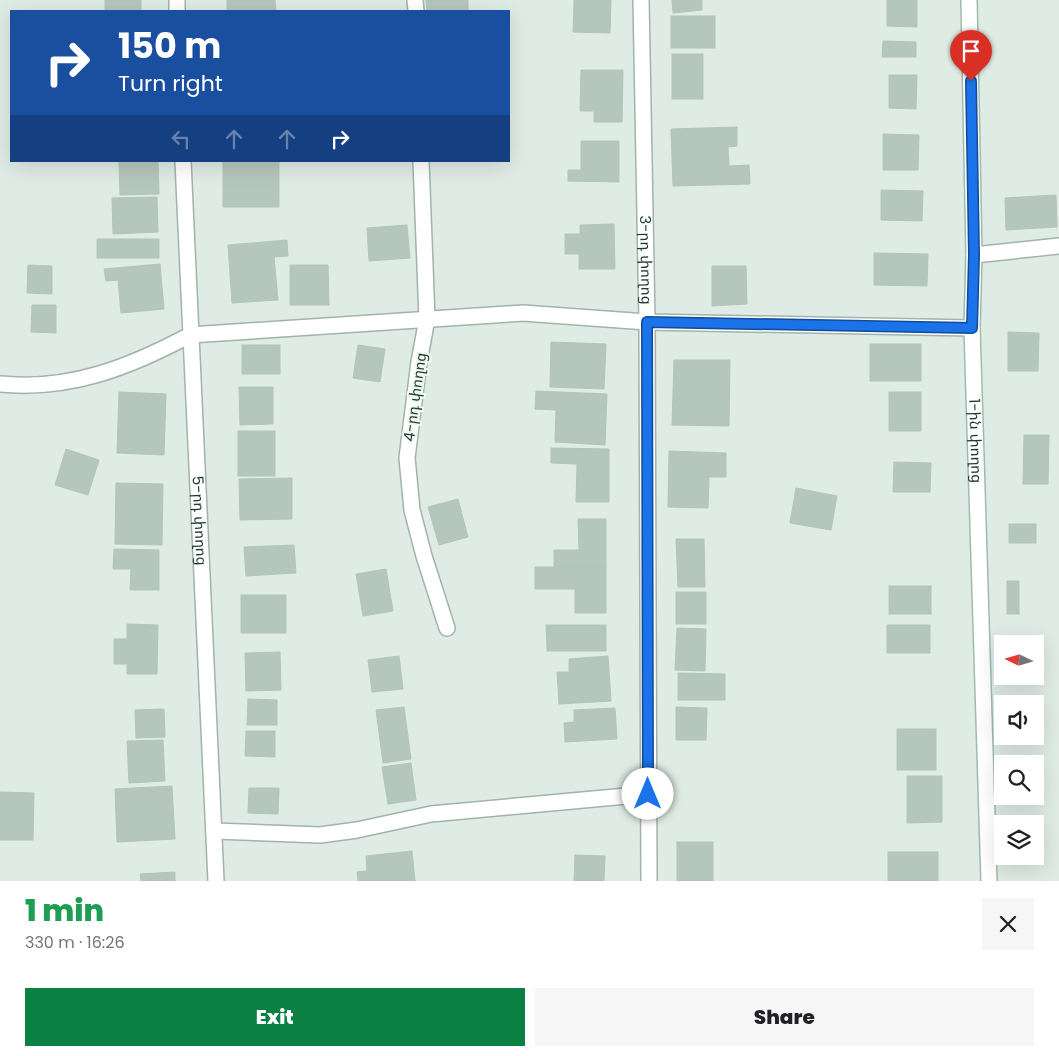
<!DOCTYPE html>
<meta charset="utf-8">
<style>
:root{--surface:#fff;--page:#f6f6f6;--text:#202124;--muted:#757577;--accent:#0b8043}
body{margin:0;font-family:Poppins,"Noto Sans Armenian",sans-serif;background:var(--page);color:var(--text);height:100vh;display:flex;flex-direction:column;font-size:19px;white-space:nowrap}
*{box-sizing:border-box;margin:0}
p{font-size:16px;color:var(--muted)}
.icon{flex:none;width:28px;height:28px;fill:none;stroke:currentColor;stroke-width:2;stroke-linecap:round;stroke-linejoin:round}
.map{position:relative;height:881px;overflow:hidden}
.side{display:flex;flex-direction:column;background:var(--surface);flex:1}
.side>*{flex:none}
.banner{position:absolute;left:10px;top:10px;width:500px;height:152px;border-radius:0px;box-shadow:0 5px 20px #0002;background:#1a4fa0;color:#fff;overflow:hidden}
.needle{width:32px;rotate:275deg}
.fabs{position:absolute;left:994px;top:635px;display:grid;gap:10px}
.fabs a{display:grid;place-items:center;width:50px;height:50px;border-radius:0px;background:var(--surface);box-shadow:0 5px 20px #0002;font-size:25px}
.pin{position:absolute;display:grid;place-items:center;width:42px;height:42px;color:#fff;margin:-51px -21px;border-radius:50% 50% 50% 0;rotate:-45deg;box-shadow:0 0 5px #0007}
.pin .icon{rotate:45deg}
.me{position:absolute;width:55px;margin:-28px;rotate:0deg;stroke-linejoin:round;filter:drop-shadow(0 0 4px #0008)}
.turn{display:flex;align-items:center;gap:18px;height:105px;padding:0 25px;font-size:22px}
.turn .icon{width:65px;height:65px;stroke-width:2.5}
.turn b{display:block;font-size:35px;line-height:42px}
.lanes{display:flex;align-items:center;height:48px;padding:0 25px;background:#0003;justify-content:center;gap:25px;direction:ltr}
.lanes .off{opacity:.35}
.round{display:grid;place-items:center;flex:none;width:52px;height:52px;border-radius:0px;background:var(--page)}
.headline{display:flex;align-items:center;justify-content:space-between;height:85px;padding:0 25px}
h1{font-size:30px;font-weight:800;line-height:38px;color:#1e9e55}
.primary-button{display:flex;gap:10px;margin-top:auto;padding:10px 25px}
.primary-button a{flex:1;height:58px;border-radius:0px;background:var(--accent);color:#fff;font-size:20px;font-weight:800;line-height:58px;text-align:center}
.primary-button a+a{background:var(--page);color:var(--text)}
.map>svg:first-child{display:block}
.building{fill:#b5c6bd;stroke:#b2c5bb}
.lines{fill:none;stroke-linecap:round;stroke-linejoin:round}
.minor-casing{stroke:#a2b3ab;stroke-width:18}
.secondary-casing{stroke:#a0bbae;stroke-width:18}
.minor{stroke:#fff;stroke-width:15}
.secondary{stroke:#fff;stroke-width:15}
.route-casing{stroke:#114b97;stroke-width:12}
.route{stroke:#1a73e8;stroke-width:9}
.labels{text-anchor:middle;stroke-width:4.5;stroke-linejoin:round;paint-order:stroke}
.street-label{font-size:15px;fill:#1f3c31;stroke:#f0f8f3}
</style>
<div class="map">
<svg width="1059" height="881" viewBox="0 0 1059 881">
<rect width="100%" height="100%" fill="#dfebe5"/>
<g class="building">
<rect x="105" y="0" width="36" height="11"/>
<path d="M 227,0 L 275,0 L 276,11 L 227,11 Z"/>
<path d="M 426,0 L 468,0 L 468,11 L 427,11 Z"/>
<path d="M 574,0 L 611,0 L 610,33 L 573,32 Z"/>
<path d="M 672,0 L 702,0 L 702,10 L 673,13 Z"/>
<path d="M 887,0 L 917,0 L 917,27 L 887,26 Z"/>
<rect x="671" y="16" width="44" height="32"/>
<path d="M 883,41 L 916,42 L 916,57 L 882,57 Z"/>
<rect x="672" y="54" width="31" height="45"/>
<path d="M 581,70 L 623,70 L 622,122 L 594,122 L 594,111 L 580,111 Z"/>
<path d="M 889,75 L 917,75 L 916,109 L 889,108 Z"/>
<path d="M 737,127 L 737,146 L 728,147 L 729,166 L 749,165 L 750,184 L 673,186 L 671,129 Z"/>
<path d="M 883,134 L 919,135 L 918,170 L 883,170 Z"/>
<path d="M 581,141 L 619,141 L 619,182 L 568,181 L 568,170 L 581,170 Z"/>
<path d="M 119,161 L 158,161 L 159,194 L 120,195 Z"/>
<rect x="223" y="161" width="56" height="46"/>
<path d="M 881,190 L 923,191 L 922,221 L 881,220 Z"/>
<path d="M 1056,195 L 1057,227 L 1006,230 L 1005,198 Z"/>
<path d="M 157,197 L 158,232 L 113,234 L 112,198 Z"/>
<path d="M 614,224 L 615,269 L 579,269 L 579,254 L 565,254 L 565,234 L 580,234 L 580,225 Z"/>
<path d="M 407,225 L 410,258 L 369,261 L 367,228 Z"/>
<rect x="97" y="239" width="62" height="19"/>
<path d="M 287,240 L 288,256 L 274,257 L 278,300 L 232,303 L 228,245 Z"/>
<path d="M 874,253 L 928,254 L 927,286 L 874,285 Z"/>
<path d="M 160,264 L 164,309 L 121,313 L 118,280 L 106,281 L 104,269 Z"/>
<path d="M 28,265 L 52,266 L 52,294 L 27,293 Z"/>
<path d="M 290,265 L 328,265 L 329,305 L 290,305 Z"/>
<path d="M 712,266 L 746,266 L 747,304 L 712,306 Z"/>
<path d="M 32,305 L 56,305 L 56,333 L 31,332 Z"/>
<path d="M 1008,332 L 1039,333 L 1038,371 L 1008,371 Z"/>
<path d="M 551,342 L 606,344 L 604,389 L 550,387 Z"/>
<rect x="870" y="344" width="51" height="37"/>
<rect x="242" y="345" width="38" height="29"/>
<path d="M 358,345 L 385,349 L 380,382 L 353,378 Z"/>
<path d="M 674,360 L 730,360 L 729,426 L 672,425 Z"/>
<path d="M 239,387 L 273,387 L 273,424 L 240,425 Z"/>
<path d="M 536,391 L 607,394 L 605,445 L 555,442 L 556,410 L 535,409 Z"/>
<path d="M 119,392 L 166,394 L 164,455 L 117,453 Z"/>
<rect x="889" y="392" width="32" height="39"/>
<rect x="238" y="431" width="37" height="45"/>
<path d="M 1024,435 L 1049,435 L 1048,484 L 1023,484 Z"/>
<path d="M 551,448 L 609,449 L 609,502 L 576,502 L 577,464 L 551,463 Z"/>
<path d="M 66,449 L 99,460 L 88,495 L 55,485 Z"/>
<path d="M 669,451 L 726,453 L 726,477 L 709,477 L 708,508 L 668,507 Z"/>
<path d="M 894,462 L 931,463 L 930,492 L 893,492 Z"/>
<path d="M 292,478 L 292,519 L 240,520 L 239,479 Z"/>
<path d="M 116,483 L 163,484 L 162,545 L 115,544 Z"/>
<path d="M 796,488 L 837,496 L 831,530 L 790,523 Z"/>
<path d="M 458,499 L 468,537 L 439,545 L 428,507 Z"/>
<path d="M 578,519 L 606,519 L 606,567 L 554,567 L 554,550 L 579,550 Z"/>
<rect x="1009" y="524" width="27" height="19"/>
<path d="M 676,539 L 704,539 L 705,587 L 678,587 Z"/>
<path d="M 294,545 L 296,573 L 246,576 L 244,547 Z"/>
<path d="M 114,549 L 159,550 L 159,590 L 130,590 L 131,569 L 113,569 Z"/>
<path d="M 535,567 L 606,567 L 606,613 L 575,613 L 575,589 L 535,589 Z"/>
<path d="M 386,569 L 393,611 L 363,616 L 356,574 Z"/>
<rect x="1007" y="581" width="12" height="33"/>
<rect x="889" y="586" width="42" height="28"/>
<rect x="676" y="592" width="30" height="32"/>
<rect x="241" y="595" width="45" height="38"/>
<path d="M 127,624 L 158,625 L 157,674 L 127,674 L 127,664 L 114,664 L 114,639 L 127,639 Z"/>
<path d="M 546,625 L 606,625 L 606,651 L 547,651 Z"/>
<rect x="887" y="625" width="43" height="28"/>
<path d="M 677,628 L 706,629 L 705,671 L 675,670 Z"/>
<path d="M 280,652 L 281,690 L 246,691 L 245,653 Z"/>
<path d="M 399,656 L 403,689 L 372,692 L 368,660 Z"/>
<path d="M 608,656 L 611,701 L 559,704 L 557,672 L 569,672 L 569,659 Z"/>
<path d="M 678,673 L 725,674 L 725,700 L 678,700 Z"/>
<path d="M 248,699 L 277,700 L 277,725 L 247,725 Z"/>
<path d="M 404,707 L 411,759 L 383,763 L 376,710 Z"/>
<path d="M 676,707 L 707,708 L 706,740 L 676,740 Z"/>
<path d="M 615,708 L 617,739 L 565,742 L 564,723 L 574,722 L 574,710 Z"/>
<path d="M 164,709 L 165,737 L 136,738 L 135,710 Z"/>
<rect x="897" y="729" width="39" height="41"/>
<path d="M 246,731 L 275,731 L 275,757 L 245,756 Z"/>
<path d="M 163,740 L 165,781 L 129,783 L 127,741 Z"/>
<path d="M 411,763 L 416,800 L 388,804 L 382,767 Z"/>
<path d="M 907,776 L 942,776 L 942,822 L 907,823 Z"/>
<path d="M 172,786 L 175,839 L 117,842 L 115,789 Z"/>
<path d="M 249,788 L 279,788 L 278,814 L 248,813 Z"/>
<path d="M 0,792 L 34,793 L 33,840 L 0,840 Z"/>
<rect x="677" y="842" width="36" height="39"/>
<path d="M 412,851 L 415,881 L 358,881 L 357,872 L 367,871 L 366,856 Z"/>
<rect x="888" y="852" width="50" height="29"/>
<path d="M 575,855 L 605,856 L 604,881 L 574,881 Z"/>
<path d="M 175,872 L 175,881 L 141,881 L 140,874 Z"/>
</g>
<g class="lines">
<defs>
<g id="minor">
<path d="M 177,0 L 177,11"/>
<path d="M 415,0 L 416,11"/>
<path id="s1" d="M 641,0 L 647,322 L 649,881"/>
<path id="s2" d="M 183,161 L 216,881"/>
<path d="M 421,161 L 427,319 L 419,362 L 407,458 L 412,510 L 424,556 L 447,628"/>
<path d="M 974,255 L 1059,246"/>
<path d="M 0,384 C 70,391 130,367 190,335 L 523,313 L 647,322 L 972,328"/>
<path d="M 214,831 L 320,835 L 357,830 L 431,814 L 648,794"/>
</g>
<g id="secondary">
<path id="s3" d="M 969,0 L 974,255 L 972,328 L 989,881"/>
</g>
</defs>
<use href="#minor" class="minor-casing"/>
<use href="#secondary" class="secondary-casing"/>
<use href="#minor" class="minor"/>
<use href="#secondary" class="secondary"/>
</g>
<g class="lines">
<defs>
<path id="route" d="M 648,794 L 647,322 L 972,328 L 974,255 L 971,81"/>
</defs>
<use href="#route" class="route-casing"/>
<use href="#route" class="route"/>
</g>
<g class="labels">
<g class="street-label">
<text dy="5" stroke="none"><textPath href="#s1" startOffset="260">3-րդ փողոց</textPath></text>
<text transform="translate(415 397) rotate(-82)" y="5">4-րդ փողոց</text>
<text dy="5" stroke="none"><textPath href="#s3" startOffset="441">1-ին փողոց</textPath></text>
<text dy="5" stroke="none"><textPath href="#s2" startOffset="360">5-րդ փողոց</textPath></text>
</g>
</g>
</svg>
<div class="fabs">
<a><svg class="needle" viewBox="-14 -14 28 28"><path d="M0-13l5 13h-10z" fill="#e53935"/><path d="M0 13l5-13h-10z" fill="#757577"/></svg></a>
<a><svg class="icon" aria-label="sound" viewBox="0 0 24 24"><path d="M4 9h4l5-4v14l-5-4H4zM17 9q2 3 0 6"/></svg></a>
<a><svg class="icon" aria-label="search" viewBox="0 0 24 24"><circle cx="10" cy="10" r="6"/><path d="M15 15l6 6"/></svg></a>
<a><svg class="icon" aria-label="layers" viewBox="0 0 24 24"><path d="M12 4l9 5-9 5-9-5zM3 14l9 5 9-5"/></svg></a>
</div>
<div class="pin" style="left:971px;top:81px;background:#d93025"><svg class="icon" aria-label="arrive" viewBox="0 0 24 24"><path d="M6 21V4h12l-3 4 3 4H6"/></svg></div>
<svg class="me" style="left:648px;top:794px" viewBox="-20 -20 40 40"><circle r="19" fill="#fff"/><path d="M0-13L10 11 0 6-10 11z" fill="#1a73e8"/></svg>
<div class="banner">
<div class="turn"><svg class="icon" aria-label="right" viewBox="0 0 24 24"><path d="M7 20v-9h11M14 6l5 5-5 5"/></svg><div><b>150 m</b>Turn right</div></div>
<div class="lanes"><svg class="icon off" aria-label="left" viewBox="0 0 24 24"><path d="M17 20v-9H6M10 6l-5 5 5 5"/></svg><svg class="icon off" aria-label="ahead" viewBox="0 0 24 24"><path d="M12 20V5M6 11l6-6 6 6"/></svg><svg class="icon off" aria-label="ahead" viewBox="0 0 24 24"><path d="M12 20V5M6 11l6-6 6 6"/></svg><svg class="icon" aria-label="right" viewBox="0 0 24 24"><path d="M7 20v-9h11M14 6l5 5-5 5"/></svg></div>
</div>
</div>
<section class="side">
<div class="headline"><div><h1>1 min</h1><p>330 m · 16:26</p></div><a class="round"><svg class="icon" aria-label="close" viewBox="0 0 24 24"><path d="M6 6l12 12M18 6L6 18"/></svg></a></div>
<div class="primary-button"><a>Exit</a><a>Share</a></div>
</section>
